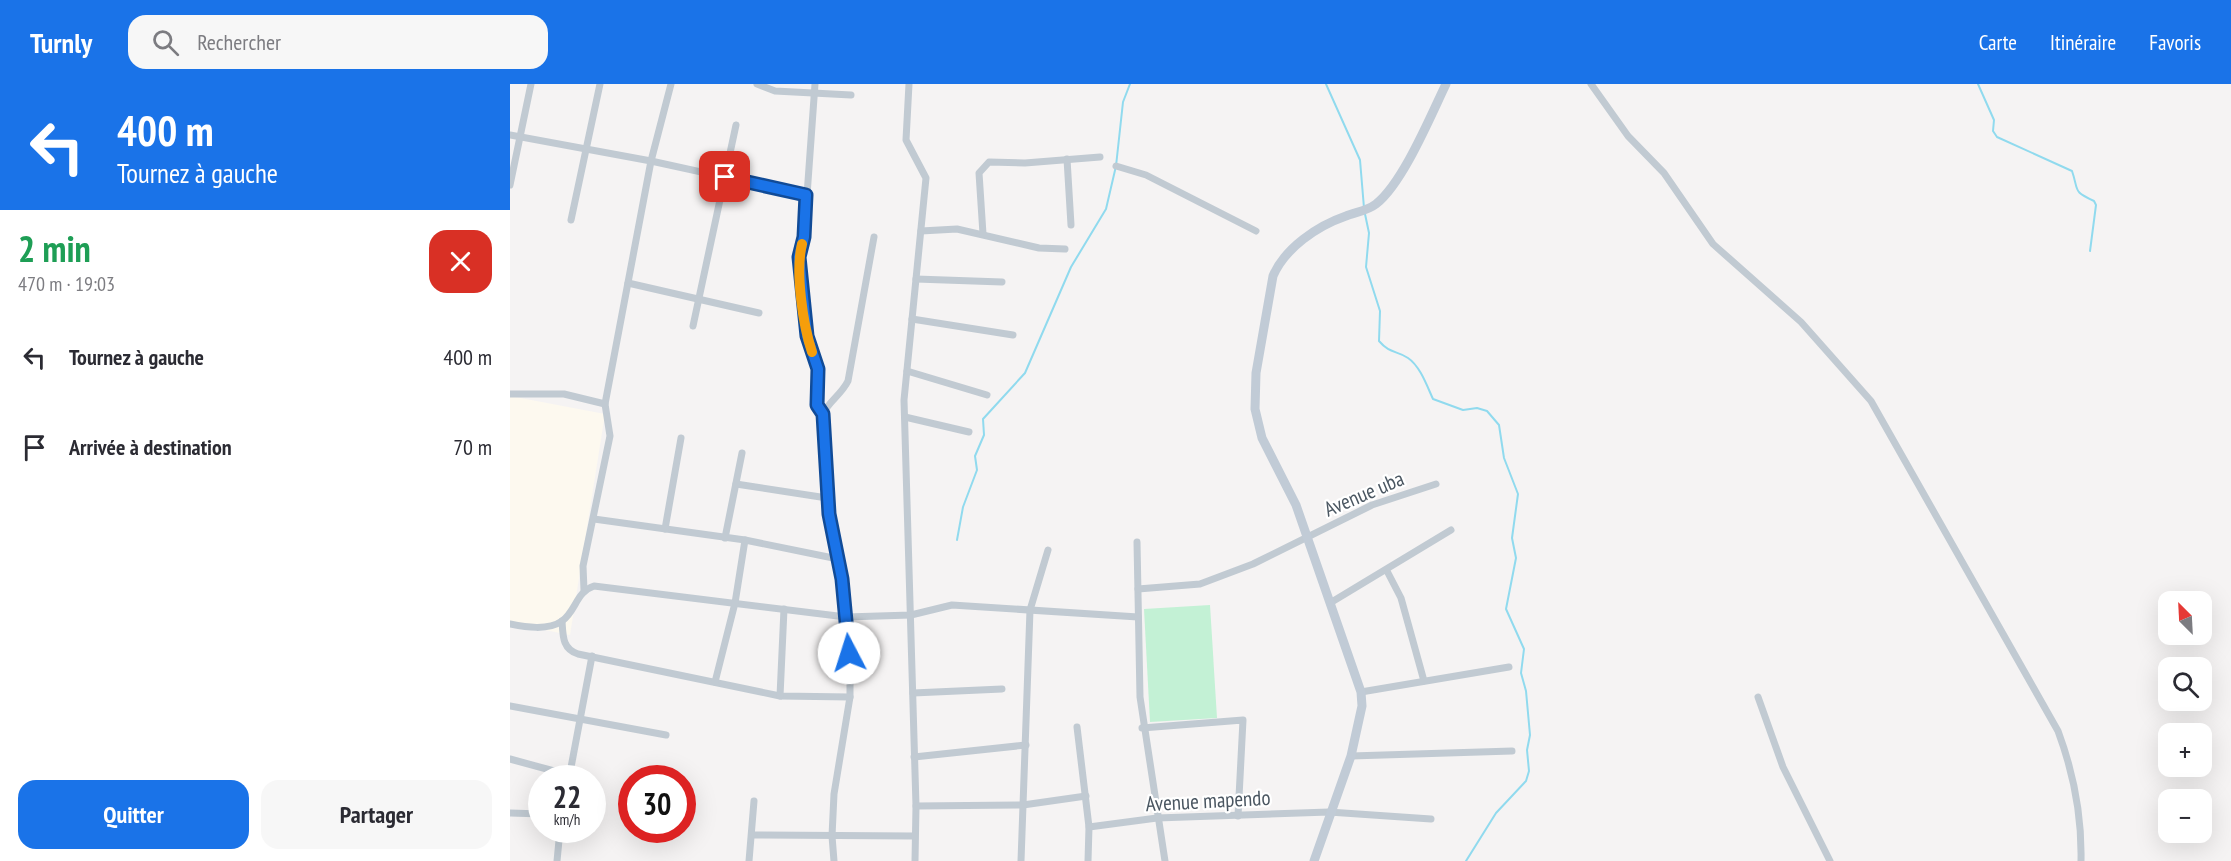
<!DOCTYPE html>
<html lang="fr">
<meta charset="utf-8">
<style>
:root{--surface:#fff;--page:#f7f7f7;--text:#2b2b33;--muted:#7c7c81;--accent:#1a73e8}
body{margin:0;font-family:"PT Sans Narrow",sans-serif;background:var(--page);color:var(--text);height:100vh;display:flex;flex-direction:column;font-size:22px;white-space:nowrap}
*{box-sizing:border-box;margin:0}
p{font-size:20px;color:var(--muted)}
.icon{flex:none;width:33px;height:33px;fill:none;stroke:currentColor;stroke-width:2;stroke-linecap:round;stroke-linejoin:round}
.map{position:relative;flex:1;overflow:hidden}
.panel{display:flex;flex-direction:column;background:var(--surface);width:510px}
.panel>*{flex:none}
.top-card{background:#1a73e8;color:#fff;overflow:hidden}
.needle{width:39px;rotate:336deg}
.tools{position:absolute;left:1648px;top:507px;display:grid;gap:12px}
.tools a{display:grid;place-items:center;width:54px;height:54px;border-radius:12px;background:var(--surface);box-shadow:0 6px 24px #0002;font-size:30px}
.speed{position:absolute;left:18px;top:681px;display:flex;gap:12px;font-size:30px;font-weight:700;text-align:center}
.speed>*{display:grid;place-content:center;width:78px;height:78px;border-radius:50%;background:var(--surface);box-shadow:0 6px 24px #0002;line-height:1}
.speed small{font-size:15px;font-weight:400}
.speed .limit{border:9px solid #d22;background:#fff;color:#111}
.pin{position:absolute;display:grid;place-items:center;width:51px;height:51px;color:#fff;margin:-26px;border-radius:12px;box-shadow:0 3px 9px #0006}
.me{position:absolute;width:66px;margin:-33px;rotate:355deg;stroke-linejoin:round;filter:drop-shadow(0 0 4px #0008)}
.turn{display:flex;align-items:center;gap:21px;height:126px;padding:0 18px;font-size:27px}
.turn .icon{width:78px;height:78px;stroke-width:2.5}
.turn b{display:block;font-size:42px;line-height:51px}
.round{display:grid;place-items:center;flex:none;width:63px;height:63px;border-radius:18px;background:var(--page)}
.overview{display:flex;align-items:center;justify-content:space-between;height:102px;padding:0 18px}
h1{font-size:36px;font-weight:600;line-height:45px;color:#1e9e55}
.cta{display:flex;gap:12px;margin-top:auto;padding:12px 18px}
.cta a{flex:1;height:69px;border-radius:18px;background:var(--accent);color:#fff;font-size:24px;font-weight:600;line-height:69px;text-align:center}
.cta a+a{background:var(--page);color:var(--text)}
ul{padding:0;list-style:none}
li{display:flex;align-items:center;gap:18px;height:90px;padding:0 18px}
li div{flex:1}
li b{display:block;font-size:22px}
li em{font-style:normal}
header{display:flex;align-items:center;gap:36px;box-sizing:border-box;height:84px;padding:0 30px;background:var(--accent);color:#fff}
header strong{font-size:28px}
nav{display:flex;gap:33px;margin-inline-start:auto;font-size:21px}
.search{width:420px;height:54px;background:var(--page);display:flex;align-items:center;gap:15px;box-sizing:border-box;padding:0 21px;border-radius:18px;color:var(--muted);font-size:22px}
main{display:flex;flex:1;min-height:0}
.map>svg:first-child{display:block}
.commercial{fill:#fdf9ef}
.green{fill:#c3f1d5}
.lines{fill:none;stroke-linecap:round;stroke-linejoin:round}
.stream{stroke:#90daee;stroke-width:2}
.street{stroke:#c1cad2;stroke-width:7}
.secondary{stroke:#c1cbd6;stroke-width:9}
.route-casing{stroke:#114b97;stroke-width:15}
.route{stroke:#1a73e8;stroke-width:10}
.slow{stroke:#f59e0b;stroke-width:10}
.labels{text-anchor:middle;stroke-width:4.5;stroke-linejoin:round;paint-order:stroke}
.street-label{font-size:21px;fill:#4a5661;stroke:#fff}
</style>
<header>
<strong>Turnly</strong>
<div class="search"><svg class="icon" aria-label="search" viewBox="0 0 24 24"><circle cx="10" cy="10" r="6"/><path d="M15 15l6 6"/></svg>Rechercher</div>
<nav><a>Carte</a><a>Itinéraire</a><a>Favoris</a></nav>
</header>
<main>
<section class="panel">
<div class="top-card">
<div class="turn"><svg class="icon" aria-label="left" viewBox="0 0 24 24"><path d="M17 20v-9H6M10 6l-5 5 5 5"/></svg><div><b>400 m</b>Tournez à gauche</div></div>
</div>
<div class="overview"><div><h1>2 min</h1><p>470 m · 19:03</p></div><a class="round" style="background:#d93025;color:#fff"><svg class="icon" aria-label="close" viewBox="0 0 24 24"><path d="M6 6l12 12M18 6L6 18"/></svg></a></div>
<ul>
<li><svg class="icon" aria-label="left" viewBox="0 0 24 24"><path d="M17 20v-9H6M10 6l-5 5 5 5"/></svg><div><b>Tournez à gauche</b></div><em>400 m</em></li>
<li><svg class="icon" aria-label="arrive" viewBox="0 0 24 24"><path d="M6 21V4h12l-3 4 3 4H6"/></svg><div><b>Arrivée à destination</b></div><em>70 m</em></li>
</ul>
<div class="cta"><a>Quitter</a><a>Partager</a></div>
</section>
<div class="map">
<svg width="1721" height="777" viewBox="0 0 1721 777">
<rect width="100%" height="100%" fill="#f5f3f3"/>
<path class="commercial" d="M 0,312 L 95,330 L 60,551 L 0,539 Z"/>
<path class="green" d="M 700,521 L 707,634 L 640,638 L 634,525 Z"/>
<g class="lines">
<g class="stream">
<path d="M 816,0 L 850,76 L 854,124"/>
<path d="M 1468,0 L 1484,36 L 1483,47 L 1487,53 L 1562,87 C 1569,107 1562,107 1584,117 L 1586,121 L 1580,167"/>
<path d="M 855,130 L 859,149 L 856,183 L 870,227 L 869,257 C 880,270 886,266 898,274 C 910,282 917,302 923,315 L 953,326 L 967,324 L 977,327 L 989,341 L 994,374 L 1008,410 L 1002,454 L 1006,474 L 996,525 L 1014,565 L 1011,589 L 1016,607 L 1020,651 L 1017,666 L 1019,687 L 1016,697 L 986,729 L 956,777"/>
<path d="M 447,456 L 453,423 L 467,386 L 465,372 L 474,351 L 473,335 L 515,289 L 561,183 L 596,125 L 606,82 L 613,18 L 620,0"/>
</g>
<g class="street">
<path d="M 247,0 L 265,7 L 341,11"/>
<path d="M 305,0 L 294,153 L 289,173 L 297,252 L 308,285 L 307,321 L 313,330"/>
<path d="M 399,0 L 396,56 L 416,94 L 394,316 L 406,722 L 405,777"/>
<path d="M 1081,0 L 1118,52 L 1154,89 L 1203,160 L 1291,238 L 1361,317 L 1548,647 C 1564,690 1572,731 1571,777"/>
<path d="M 0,51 L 141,77 L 296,111"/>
<path d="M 557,75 L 561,141"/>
<path d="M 606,82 L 636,91 L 746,147"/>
<path d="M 0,101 L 21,0"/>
<path d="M 61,136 L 90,0"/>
<path d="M 411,147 L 447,145 L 529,164 L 555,165"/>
<path d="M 473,150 L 469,89 L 479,78 L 515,79 L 590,73"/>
<path d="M 406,195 L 492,198"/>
<path d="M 118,199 L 249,229"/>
<path d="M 402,235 L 503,251"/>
<path d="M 183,242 L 226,41"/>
<path d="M 397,287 L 477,311"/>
<path d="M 0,310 L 54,310 L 95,320"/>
<path d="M 395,333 L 459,348"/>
<path d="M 226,400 L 317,414"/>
<path d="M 84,435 L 235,456 L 328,475"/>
<path d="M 155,445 L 171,354"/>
<path d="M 215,454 L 232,369"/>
<path d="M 627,458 L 630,613 L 655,777"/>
<path d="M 877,487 L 891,514 L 914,597"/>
<path d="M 628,505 L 690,500 L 743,480 L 862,421 L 926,400"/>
<path d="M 74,506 L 73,482 L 100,352 L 95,320 L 141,77 L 161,0"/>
<path d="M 820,519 L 941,446"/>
<path d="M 52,537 C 53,551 52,565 68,570 L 270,612 L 340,613"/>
<path d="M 0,540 C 15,543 38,547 52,537 C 66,527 66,508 84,502 L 336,533 L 401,531 L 442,521 L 628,533"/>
<path d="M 205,598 L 225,519 L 235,456"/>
<path d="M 851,608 L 999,583"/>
<path d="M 403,609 L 492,605"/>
<path d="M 270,612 L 274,525"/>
<path d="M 1248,613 L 1273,683 L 1320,777"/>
<path d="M 0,622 L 156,651"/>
<path d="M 567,643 L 579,743 L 578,777"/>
<path d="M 632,644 L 733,636 L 728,732"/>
<path d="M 841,672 L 1002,667"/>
<path d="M 404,673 L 516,661"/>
<path d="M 0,675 L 59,691"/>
<path d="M 59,694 L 82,572"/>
<path d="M 406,722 L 513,721 L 576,712"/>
<path d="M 0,729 L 32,730"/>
<path d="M 579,743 L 647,734 L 819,728 L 921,735"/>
<path d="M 242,751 L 404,752"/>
<path d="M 47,777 L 50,746"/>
<path d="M 239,777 L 244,717"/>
<path d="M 324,777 L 322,752 L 324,710 L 340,613 L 340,587 L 332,495 L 319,430 L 313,330 C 319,317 331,311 338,297 L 364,153"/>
<path d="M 511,777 L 520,526 L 538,466"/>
</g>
<path class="secondary" d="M 804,777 L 841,672 L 852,622 L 851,608 L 786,421 L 752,354 L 745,325 L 746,289 L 763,192 C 775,164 807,142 836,132 C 846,128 857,127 866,120 C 893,99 921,31 936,0"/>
</g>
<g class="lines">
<defs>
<path id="route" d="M 215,93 L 296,111 L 294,153 L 289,173 L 297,252 L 308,285 L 307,321 L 313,330 L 319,430 L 332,495 L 339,569"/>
</defs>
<use href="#route" class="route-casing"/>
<use href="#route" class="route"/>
<path class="slow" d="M 292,160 C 285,188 293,241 302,268"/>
</g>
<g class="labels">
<g class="street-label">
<text transform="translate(854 410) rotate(-23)" y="7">Avenue uba</text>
<text transform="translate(698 717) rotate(-3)" y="7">Avenue mapendo</text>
</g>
</g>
</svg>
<div class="tools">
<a><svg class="needle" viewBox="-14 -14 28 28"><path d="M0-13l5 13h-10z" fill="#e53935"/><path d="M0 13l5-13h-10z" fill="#7c7c81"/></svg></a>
<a><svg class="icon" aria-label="search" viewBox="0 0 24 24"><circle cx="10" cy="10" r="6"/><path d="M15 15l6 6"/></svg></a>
<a>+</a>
<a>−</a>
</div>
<div class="speed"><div>22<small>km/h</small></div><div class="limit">30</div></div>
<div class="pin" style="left:215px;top:93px;background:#d93025"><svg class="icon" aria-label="arrive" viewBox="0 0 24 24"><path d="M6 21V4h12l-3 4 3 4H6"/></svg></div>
<svg class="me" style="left:339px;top:569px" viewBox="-20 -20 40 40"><circle r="19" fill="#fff"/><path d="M0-13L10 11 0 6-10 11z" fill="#1a73e8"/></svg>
</div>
</main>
